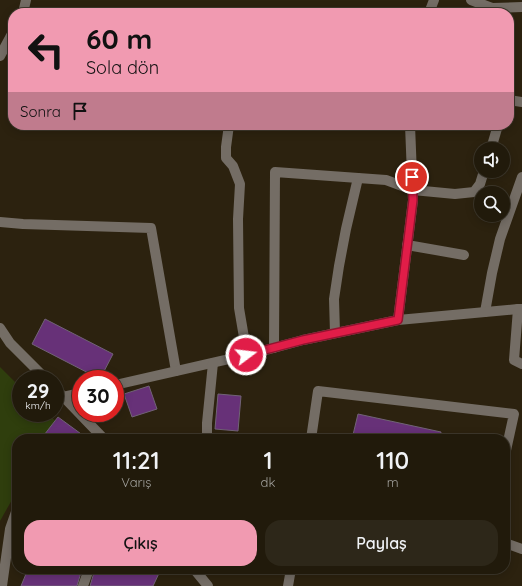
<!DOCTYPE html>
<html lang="tr">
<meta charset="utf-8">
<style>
:root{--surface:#211a0b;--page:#2d2719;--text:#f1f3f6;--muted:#a2a19d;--line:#3e382c;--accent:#f19ab1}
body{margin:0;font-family:Quicksand,sans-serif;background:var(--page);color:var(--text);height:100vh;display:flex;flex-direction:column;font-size:15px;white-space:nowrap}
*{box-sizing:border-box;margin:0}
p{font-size:13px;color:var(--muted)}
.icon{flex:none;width:22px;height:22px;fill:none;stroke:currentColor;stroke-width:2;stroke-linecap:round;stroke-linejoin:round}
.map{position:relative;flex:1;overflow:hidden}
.details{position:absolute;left:12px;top:434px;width:498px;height:140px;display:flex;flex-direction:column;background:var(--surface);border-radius:16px;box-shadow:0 2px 10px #0003,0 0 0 1px var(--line)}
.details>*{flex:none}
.top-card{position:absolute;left:8px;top:8px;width:506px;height:122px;border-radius:16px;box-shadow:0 2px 10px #0003,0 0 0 1px var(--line);background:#f19ab1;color:#111;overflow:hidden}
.controls{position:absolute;left:474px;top:142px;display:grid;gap:8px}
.controls a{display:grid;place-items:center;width:36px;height:36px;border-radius:50%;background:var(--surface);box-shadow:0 2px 10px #0003,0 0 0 1px var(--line);font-size:20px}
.speed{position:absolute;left:12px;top:370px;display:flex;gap:8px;font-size:20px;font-weight:700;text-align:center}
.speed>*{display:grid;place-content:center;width:52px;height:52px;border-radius:50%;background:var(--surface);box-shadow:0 2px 10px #0003,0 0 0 1px var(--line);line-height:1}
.speed small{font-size:10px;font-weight:400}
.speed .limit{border:6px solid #d22;background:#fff;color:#111}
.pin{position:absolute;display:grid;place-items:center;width:34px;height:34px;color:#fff;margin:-17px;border:2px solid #fff;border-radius:50%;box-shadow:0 1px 4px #0007}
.me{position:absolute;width:44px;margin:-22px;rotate:75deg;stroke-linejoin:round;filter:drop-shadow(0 0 3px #0008)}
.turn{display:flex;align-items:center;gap:14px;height:84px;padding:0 12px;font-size:18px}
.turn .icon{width:52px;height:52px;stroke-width:2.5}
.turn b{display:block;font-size:28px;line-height:34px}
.then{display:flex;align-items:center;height:38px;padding:0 12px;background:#0003;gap:8px;font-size:15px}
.eta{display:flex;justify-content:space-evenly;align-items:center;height:68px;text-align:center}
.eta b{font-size:24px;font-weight:600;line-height:28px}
.primary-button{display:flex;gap:8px;margin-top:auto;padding:8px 12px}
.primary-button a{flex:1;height:46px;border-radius:16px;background:var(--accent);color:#111;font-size:16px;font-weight:600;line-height:46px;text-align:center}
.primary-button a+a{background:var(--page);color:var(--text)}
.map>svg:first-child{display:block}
.green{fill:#2f3e0d}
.building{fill:#673178;stroke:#716376}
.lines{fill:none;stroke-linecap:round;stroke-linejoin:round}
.minor{stroke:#746d65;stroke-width:10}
.route-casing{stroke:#92132f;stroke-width:10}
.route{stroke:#e11d48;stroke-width:7}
</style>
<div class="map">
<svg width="522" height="586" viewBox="0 0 522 586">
<rect width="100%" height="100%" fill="#2c220f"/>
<path class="green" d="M 0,367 L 21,388 L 21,413 L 47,413 L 74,439 L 17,439 L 17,491 L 0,521 Z"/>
<g class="building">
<path d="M 45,319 L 113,354 L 100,379 L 32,344 Z"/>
<path d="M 149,386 L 157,409 L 132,417 L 124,394 Z"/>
<path d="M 218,394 L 241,396 L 238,431 L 215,429 Z"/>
<path d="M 358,414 L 441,432 L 440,439 L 352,439 Z"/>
<path d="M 58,417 L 88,439 L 41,439 Z"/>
<path d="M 28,569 L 82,569 L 77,586 L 21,586 Z"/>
<path d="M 95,569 L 161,569 L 153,586 L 90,586 Z"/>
</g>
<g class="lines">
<g class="minor">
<path d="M 471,0 L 492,8 L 522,7"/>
<path d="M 23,13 L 26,0"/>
<path d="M 429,13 L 434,0"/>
<path d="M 0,56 L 13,32"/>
<path d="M 509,100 L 522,102"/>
<path d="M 229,125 L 226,147 L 226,158 L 233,166 L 240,184 L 238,219 L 239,308 L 247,355"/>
<path d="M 491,149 L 498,125"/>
<path d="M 0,222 L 23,224 L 151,228 L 176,371"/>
<path d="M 407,245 L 464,255"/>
<path d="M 518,309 L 514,360 L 522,364"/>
<path d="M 485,312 L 492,273 L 500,239 L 522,177"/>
<path d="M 398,320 L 413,200 L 410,125"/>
<path d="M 0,328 L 10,343 L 46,379"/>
<path d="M 335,333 L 334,299 L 339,266 L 346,229 L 358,178"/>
<path d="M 274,348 L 275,172 L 386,180 L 413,190 L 455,194 L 474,192 L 480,184 L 484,171"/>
<path d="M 115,385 L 255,353 L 303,340 L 398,320 L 518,309 L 522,309"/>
<path d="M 55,388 L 104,439"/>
<path d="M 63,397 L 81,393"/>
<path d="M 207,439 L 207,423 L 213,363"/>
<path d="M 311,439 L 318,391 L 514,414 L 505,455"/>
<path d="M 505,543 L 522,549"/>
<path d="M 194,569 L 208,586"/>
<path d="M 2,586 L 10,529 L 17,509"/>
<path d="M 83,586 L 89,569"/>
<path d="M 288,586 L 291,569"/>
</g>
</g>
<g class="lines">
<defs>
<path id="route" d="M 246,355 L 303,340 L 398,320 L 413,200 L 412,177"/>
</defs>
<use href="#route" class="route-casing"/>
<use href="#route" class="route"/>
</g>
</svg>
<div class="controls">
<a><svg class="icon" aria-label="sound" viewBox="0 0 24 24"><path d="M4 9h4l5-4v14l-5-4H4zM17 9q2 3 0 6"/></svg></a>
<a><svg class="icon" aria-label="search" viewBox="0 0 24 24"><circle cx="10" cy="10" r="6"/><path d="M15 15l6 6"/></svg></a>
</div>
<div class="speed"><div>29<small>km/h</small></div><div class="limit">30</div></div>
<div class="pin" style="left:412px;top:177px;background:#d93025"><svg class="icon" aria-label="arrive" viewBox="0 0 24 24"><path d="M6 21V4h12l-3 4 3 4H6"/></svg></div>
<svg class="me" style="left:246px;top:355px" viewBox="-20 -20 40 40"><circle r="17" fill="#e11d48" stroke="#fff" stroke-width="3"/><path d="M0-11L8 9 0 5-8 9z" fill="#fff"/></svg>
<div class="top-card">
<div class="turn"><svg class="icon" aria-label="left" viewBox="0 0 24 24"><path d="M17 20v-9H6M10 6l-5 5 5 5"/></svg><div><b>60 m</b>Sola dön</div></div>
<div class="then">Sonra<svg class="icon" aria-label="arrive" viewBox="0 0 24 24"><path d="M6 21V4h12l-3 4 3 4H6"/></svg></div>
</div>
<section class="details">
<div class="eta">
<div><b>11:21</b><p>Varış</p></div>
<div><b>1</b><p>dk</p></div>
<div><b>110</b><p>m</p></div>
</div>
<div class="primary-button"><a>Çıkış</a><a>Paylaş</a></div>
</section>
</div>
